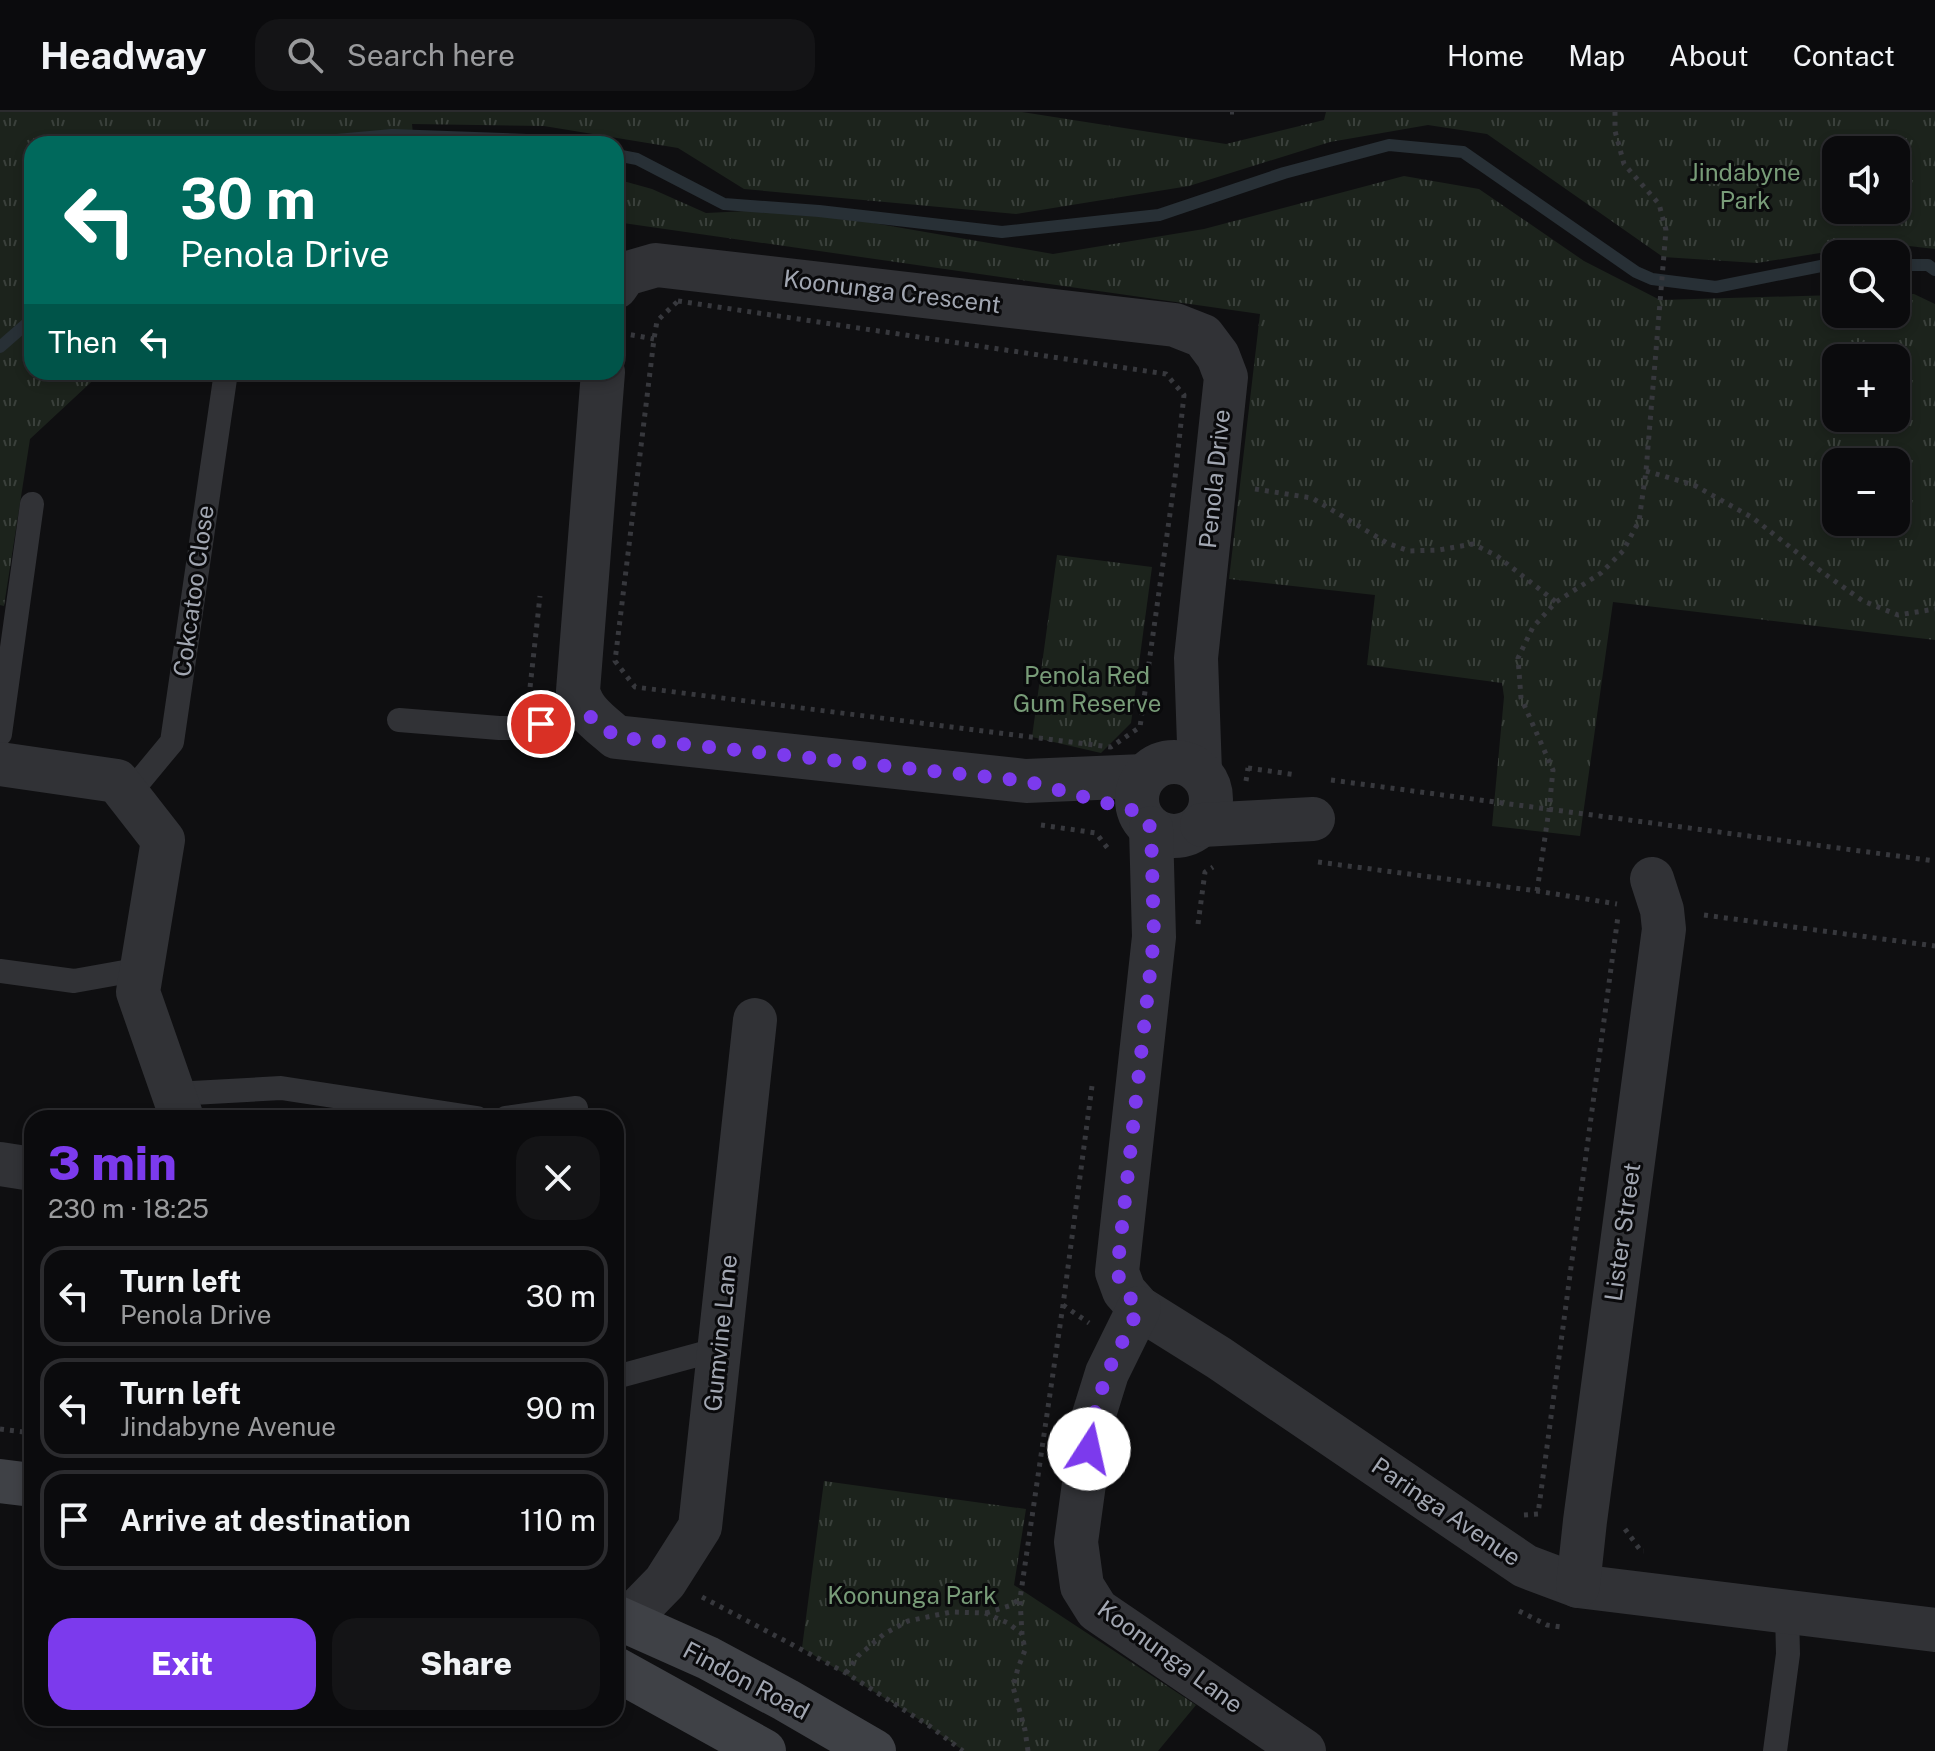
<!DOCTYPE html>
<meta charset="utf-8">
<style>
:root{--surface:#0b0b0d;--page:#141416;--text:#f1f3f6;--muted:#9a9b9d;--line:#2b2b2e;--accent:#7c3aed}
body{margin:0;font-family:"Public Sans",sans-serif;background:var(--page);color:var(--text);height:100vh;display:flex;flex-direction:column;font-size:30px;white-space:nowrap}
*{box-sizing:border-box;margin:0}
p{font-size:26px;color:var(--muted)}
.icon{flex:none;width:44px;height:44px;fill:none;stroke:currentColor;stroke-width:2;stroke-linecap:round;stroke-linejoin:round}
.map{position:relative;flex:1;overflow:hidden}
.drawer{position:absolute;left:24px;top:998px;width:600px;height:616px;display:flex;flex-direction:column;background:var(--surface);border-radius:24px;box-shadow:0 4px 12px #0003,0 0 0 2px var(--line)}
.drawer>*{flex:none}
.guide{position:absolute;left:24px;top:24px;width:600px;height:244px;border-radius:24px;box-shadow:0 4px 12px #0003,0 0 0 2px var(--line);background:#00695c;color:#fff;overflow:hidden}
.buttons{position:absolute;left:1822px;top:24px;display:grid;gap:16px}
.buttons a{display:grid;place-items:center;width:88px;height:88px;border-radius:16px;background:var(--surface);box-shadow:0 4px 12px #0003,0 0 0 2px var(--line);font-size:40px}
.pin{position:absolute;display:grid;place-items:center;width:68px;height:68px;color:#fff;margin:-34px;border:4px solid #fff;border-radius:50%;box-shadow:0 2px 8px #0007}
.me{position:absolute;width:88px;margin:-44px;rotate:10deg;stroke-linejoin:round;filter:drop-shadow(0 0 6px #0008)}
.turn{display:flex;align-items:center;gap:28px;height:168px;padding:0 24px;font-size:36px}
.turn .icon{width:104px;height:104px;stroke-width:2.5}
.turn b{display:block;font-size:56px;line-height:68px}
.then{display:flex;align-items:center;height:76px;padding:0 24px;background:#0003;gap:16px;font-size:30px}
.round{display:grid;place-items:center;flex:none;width:84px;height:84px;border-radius:24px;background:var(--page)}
.summary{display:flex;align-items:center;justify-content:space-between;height:136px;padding:0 24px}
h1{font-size:48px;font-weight:800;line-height:60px;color:var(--accent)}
.button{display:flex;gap:16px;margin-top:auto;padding:16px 24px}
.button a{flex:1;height:92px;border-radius:24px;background:var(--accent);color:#fff;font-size:32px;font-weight:800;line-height:92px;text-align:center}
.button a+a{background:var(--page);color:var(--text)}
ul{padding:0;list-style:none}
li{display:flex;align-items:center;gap:24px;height:100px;margin:0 16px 12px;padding:0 8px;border:4px solid var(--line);border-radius:24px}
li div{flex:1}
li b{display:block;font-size:30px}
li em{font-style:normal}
header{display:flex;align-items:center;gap:48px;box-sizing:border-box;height:112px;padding:0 40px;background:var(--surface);border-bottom:2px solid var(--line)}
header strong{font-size:38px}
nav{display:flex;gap:44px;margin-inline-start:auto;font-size:28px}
.search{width:560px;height:72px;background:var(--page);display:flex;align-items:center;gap:20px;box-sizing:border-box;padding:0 28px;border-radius:24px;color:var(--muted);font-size:30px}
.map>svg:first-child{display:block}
.park{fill:url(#park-tufts);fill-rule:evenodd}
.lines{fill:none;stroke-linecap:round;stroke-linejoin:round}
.stream{stroke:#283036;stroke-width:12}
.path{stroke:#37383d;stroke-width:5;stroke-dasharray:4 6;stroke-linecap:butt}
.lane{stroke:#313236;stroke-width:24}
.street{stroke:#313236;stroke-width:44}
.secondary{stroke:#3f4146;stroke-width:44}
.route{stroke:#7c3aed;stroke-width:14;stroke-dasharray:0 25.2}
.labels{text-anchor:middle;stroke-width:6;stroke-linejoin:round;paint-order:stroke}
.park-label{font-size:24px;fill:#789c78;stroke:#0a0a0c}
.street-label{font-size:24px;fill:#a1a6b1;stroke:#0a0a0c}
</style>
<header>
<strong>Headway</strong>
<div class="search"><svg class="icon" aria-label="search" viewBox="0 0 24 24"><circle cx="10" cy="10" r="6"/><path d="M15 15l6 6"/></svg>Search here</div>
<nav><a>Home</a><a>Map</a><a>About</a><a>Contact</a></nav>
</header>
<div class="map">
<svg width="1935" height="1639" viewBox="0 0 1935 1639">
<defs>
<pattern id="park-tufts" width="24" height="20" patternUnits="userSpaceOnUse" patternTransform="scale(2)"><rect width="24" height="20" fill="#1c231c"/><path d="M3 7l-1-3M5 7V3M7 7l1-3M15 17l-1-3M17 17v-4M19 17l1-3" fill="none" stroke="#3a403b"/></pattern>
</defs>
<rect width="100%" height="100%" fill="#0f0f11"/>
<g class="park">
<path d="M 0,0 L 1022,0 L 1226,32 L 1324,8 L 1326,0 L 1935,0 L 1935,137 L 1883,131 L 1757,151 L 1663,145 L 1487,22 L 1428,13 L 1330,30 L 1189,74 L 1016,102 L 744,77 L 678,36 L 544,14 L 412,12 L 414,32 L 32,32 L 32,260 L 102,260 L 30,327 L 4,494 L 0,493 ZM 1836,38 L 1896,38 L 1896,98 L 1836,98 Z"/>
<path d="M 1404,64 L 1479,77 L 1584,149 L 1660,188 L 1836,183 L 1836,202 L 1896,202 L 1896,182 L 1914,182 L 1935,192 L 1935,528 L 1613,490 L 1580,724 L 1492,714 L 1504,585 L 1502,571 L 1367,553 L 1375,483 L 1229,467 L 1260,202 L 616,110 L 616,67 L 652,77 L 706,101 L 792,97 L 1053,142 L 1204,117 ZM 1836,246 L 1896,246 L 1896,306 L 1836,306 ZM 1836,350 L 1896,350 L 1896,410 L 1836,410 Z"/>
<path d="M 1057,443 L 1152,455 L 1131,611 L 1101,641 L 1032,625 Z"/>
<path d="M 824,1369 L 1026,1397 L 1014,1473 L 1196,1593 L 1158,1639 L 964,1639 L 911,1602 L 802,1536 Z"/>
</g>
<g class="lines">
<g class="stream">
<path d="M 292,32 L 392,23 L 527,28 L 549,32"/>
<path d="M 616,43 L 637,47 L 724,92 L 819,99 L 1002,120 L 1159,103 L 1284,61 L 1389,33 L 1463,40 L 1636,160 L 1652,167 L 1716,175 L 1826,153 L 1836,153"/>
<path d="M 1896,153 L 1928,153 L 1935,158"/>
<path d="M 0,235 L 32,207"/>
</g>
<g class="path">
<path d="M 1230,0 L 1238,0"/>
<path d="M 678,189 L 1166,262 L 1184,283 L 1175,366 L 1140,615 L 1111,635 L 635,575 L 615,549 L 654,227 L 657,209 Z"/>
<path d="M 621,221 L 654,227"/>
<path d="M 1646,359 L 1694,373 L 1753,406 L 1822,460 L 1863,489 L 1898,503 L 1935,497"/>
<path d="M 1255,377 L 1312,386 L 1387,431 L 1409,439 L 1439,438 L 1473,432 L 1497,444 L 1556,490"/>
<path d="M 529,585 L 540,484"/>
<path d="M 1248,656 L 1297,663"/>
<path d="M 1331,668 L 1935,749"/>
<path d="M 1246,669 L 1248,656"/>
<path d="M 1041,713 L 1096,721 L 1109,738"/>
<path d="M 1318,750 L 1537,779 L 1617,792"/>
<path d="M 1537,779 L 1549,698 L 1553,658 L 1521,586 L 1518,546 L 1533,515 L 1556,490 L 1601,461 L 1623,439 L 1639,409 L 1646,359 L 1666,118 L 1659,92 L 1624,52 L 1615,19 L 1615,0"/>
<path d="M 1704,803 L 1935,834"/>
<path d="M 1198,812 L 1205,760 L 1213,755"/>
<path d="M 1063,1193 L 1089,1211"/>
<path d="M 0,1317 L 32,1321"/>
<path d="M 1524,1403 L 1538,1402 L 1618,804"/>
<path d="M 1625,1417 L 1641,1439 L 1644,1439"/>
<path d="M 702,1485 L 846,1561 L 931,1615 L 963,1639"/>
<path d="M 1519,1499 L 1547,1513 L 1561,1515"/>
<path d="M 986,1501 L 1009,1494 L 1020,1487"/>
<path d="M 846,1561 L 858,1544 L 884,1522 L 908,1509 L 951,1500 L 985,1501 L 1008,1511 L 1022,1522"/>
<path d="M 1028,1639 L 1025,1618 L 1013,1575 L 1018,1556 L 1025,1538 L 1022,1522 L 1020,1487 L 1063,1193 L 1092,974"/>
</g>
<g class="lane">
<path d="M 399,608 L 499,616 L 525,616 L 557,608 L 592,605"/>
<path d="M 0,622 L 32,392"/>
<path d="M 128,683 L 172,630 L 226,260"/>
<path d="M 0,859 L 74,869 L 141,857"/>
<path d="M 174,982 L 281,976 L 477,1006"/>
<path d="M 506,1006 L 576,996"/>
<path d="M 616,1265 L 719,1237"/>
<path d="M 1775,1639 L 1788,1542 L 1787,1500"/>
</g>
<g class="street">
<path d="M 616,175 L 625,162 L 656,153 L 1175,213 L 1203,224 L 1218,244 L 1226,265 L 1196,546 L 1200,660"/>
<path d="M 603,260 L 578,579 C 583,600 600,611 616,625 L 1026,669 L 1144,664"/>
<circle cx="1174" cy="687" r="37"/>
<path d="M 0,652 L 117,669 L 163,728 L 138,880 L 182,1006"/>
<path d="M 1202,713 L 1313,707"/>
<path d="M 1151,716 L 1154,825 L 1117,1160 L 1124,1179 L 1139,1196 L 1219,1246 L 1525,1454 L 1578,1474 L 1935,1518"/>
<path d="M 0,1052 L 32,1057"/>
<path d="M 1139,1196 L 1107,1261 L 1093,1306 L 1076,1430 L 1082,1474 L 1097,1498 L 1304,1639"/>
<path d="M 1578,1474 L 1585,1409 L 1664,817 L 1662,798 L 1652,767"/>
<path d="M 627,1509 L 665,1470 L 700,1415 L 755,908"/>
</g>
<g class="secondary">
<path d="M 0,1369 L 32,1373"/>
<path d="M 616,1505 L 708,1546 L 786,1588 L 874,1639"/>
<path d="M 616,1557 L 764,1639"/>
</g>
</g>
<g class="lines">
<path class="route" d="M 541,612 L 557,608 L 592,605 L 616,625 L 1026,669 L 1139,700 L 1151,716 L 1154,825 L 1117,1160 L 1124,1179 L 1139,1196 L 1107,1261 L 1093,1306 L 1089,1337"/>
</g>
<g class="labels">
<g class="park-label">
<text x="1745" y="69">Jindabyne<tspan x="1745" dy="28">Park</tspan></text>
<text x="1087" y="572">Penola Red<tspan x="1087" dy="28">Gum Reserve</tspan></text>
<text x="912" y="1492">Koonunga Park</text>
</g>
<g class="street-label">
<text transform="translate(892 180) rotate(7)" y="8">Koonunga Crescent</text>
<text transform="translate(1215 367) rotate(-84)" y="8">Penola Drive</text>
<text transform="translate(194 479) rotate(-82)" y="8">Cokcatoo Close</text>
<text transform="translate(1623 1120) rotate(-82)" y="8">Lister Street</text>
<text transform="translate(721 1221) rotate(-84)" y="8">Gumvine Lane</text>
<text transform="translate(1446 1400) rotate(34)" y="8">Paringa Avenue</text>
<text transform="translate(1170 1545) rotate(36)" y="8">Koonunga Lane</text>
<text transform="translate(746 1569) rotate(28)" y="8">Findon Road</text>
</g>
</g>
</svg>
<div class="buttons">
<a><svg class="icon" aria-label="sound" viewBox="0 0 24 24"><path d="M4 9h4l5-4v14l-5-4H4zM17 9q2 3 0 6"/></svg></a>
<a><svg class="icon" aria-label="search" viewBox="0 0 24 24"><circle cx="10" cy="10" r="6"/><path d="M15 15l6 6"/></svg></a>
<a>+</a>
<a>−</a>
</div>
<div class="pin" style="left:541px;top:612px;background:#d93025"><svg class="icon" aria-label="arrive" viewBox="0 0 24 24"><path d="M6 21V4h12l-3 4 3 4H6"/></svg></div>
<svg class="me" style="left:1089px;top:1337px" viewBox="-20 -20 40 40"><circle r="19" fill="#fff"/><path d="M0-13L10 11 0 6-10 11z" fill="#7c3aed"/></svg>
<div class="guide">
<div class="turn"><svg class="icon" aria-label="left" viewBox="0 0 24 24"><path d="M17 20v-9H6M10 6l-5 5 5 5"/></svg><div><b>30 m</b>Penola Drive</div></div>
<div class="then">Then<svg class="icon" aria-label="left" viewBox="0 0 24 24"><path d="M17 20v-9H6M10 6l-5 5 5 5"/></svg></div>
</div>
<section class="drawer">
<div class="summary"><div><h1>3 min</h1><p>230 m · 18:25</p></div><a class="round"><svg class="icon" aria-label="close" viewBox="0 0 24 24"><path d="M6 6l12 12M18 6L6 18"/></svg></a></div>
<ul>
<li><svg class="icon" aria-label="left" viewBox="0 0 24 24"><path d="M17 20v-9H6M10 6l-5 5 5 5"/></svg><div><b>Turn left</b><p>Penola Drive</p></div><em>30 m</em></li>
<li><svg class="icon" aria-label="left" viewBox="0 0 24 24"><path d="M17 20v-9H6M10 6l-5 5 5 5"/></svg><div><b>Turn left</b><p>Jindabyne Avenue</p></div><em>90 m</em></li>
<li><svg class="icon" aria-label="arrive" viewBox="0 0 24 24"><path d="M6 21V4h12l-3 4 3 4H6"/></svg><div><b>Arrive at destination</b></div><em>110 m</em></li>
</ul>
<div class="button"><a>Exit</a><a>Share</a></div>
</section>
</div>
